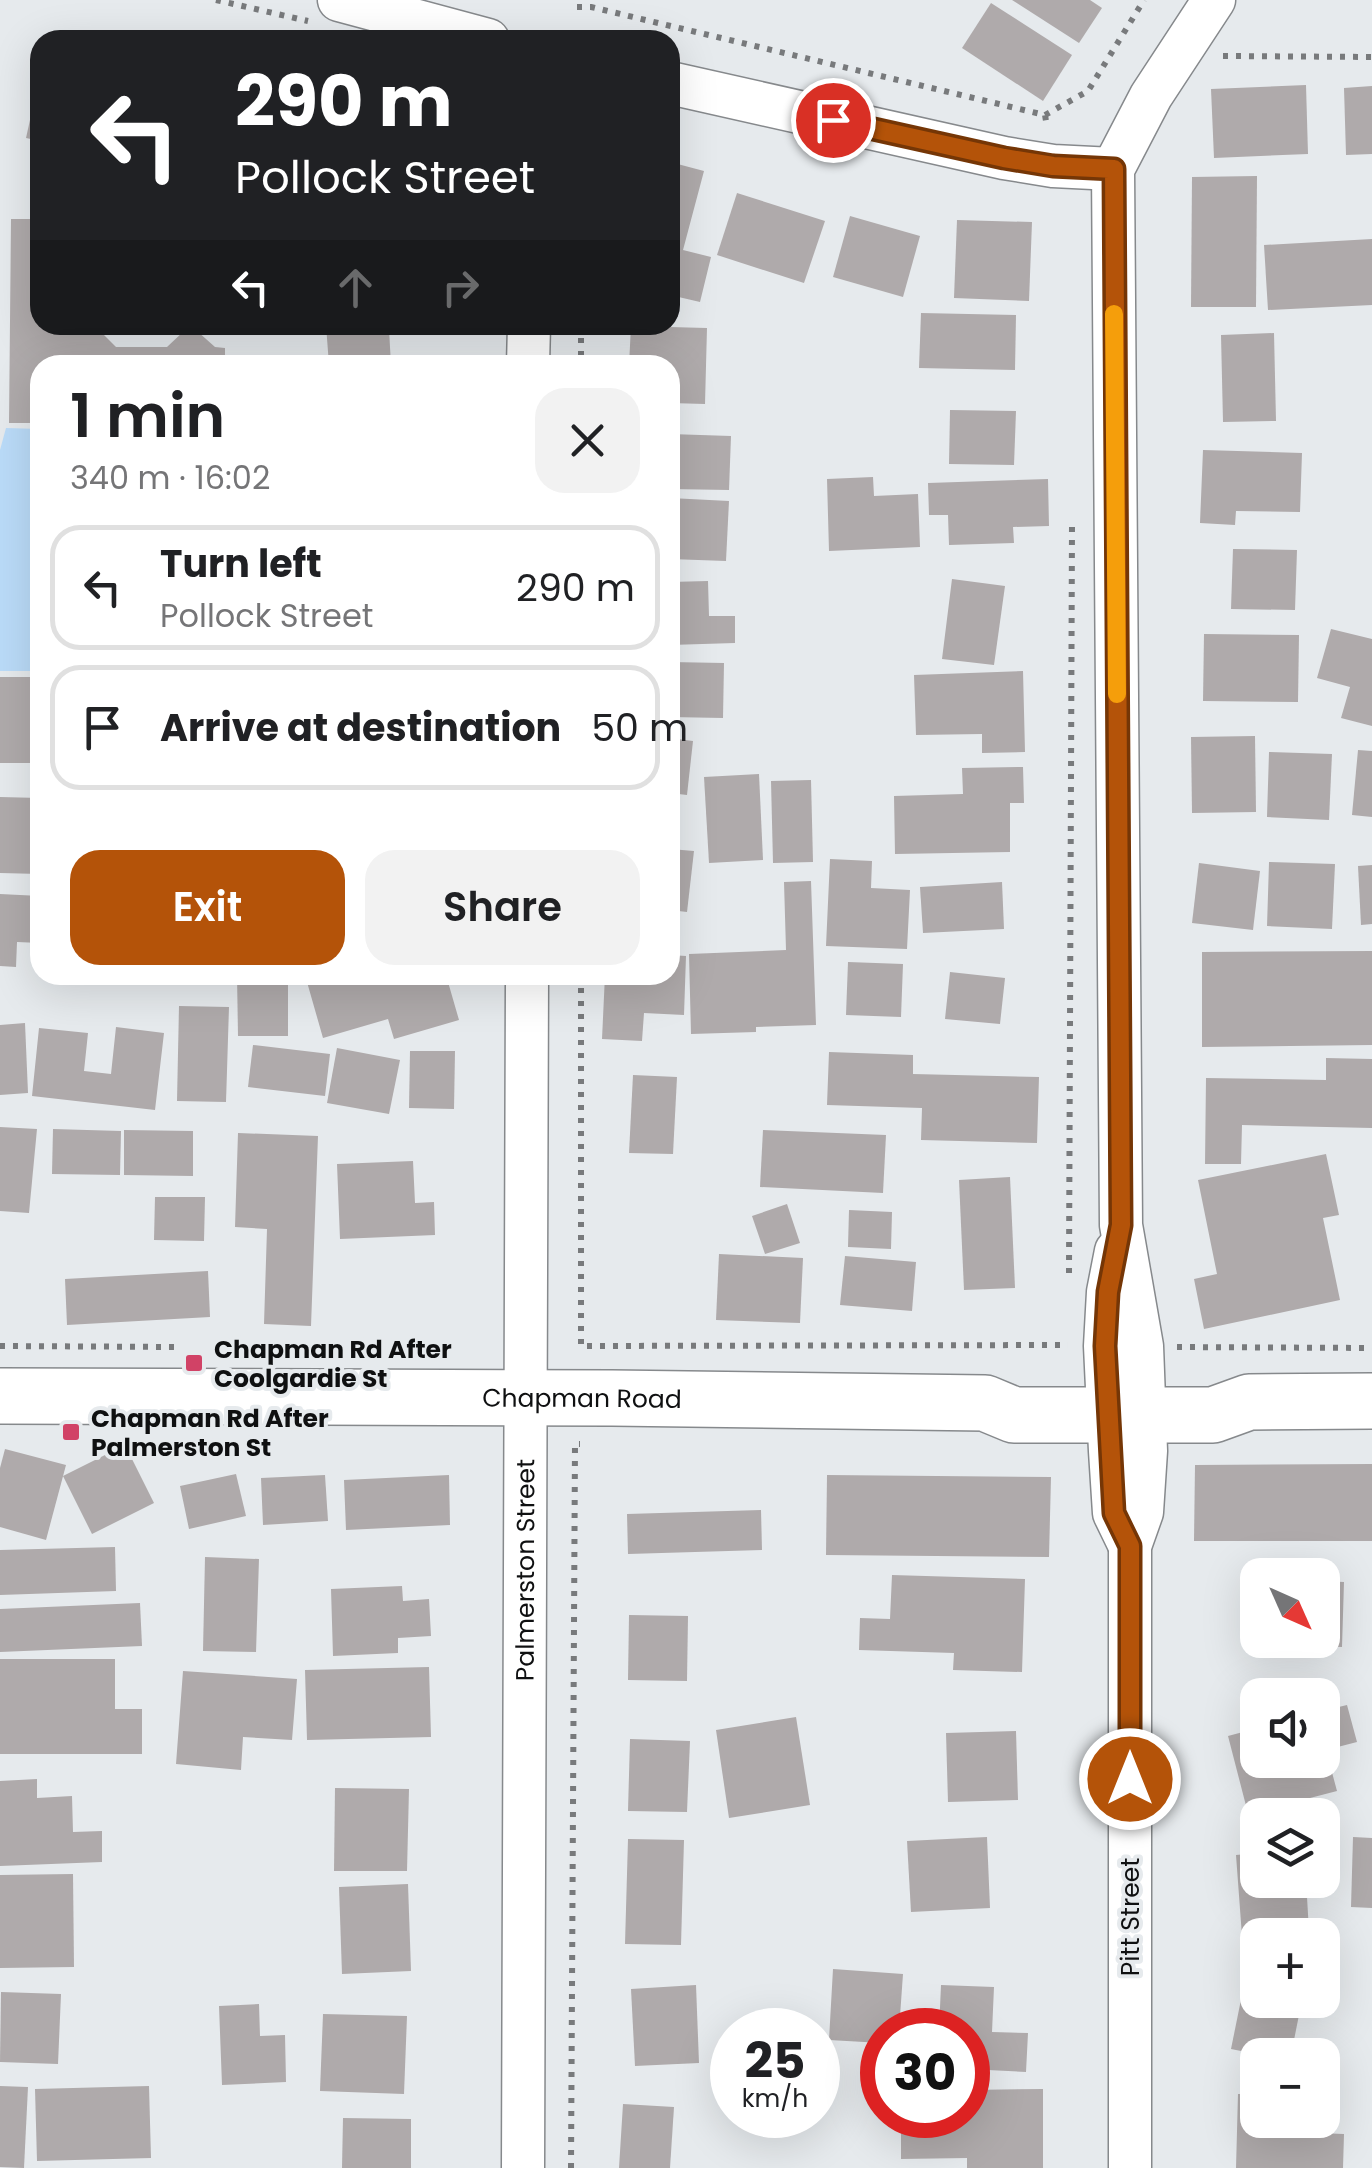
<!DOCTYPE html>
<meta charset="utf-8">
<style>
:root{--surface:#fff;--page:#f2f2f2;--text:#202124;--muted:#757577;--line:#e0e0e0;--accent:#b45309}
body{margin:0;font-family:Poppins,sans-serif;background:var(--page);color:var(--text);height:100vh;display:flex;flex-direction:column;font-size:38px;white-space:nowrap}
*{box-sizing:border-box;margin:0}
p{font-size:32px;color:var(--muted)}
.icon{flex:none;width:55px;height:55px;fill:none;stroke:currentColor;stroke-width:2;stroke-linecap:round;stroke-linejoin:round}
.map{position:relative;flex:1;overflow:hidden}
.details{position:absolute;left:30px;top:355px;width:650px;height:630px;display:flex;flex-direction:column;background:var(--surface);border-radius:30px;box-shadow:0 10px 40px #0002}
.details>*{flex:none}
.banner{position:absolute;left:30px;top:30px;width:650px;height:305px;border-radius:30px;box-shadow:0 10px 40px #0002;background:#202124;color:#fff;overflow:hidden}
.needle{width:65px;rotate:135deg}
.buttons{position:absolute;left:1240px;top:1558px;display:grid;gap:20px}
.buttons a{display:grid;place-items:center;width:100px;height:100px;border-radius:20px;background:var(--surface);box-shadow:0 10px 40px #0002;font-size:50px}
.speed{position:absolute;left:710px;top:2008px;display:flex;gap:20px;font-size:50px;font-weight:700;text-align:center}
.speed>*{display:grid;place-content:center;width:130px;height:130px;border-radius:50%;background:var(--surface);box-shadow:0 10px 40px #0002;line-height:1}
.speed small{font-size:25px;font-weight:400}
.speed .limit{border:15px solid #d22;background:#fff;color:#111}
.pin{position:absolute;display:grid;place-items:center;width:85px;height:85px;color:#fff;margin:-42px;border:5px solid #fff;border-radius:50%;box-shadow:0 2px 10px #0007}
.me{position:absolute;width:110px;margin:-55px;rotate:0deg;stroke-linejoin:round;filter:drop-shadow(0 0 8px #0008)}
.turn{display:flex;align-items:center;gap:35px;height:210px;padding:0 40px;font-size:45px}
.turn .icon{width:130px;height:130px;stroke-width:2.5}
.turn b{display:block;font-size:70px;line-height:85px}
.lanes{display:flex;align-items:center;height:95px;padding:0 40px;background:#0003;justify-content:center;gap:50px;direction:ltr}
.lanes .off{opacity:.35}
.round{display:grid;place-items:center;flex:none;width:105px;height:105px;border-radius:30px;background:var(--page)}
.headline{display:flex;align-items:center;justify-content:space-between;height:170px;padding:0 40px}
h1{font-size:60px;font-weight:600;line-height:75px}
.action{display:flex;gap:20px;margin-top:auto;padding:20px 40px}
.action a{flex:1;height:115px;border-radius:30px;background:var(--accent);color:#fff;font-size:40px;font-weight:600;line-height:115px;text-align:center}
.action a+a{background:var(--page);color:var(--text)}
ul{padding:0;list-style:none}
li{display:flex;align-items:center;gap:30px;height:125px;margin:0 20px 15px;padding:0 20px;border:5px solid var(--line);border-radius:30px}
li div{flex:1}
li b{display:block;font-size:38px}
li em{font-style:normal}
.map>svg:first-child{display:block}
.green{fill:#badbf8}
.building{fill:#afaaab}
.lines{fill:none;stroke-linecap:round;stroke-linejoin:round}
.minor-casing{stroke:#86898c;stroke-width:45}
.secondary-casing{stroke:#86898c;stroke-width:58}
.path{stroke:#787a7c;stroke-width:6;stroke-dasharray:5 8;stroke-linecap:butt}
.minor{stroke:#fff;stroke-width:42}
.secondary{stroke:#fff;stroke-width:55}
.route-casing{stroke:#753606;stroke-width:25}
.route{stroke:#b45309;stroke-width:18}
.slow{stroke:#f59e0b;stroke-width:18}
.poi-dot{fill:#d14266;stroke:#e6eaed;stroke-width:4}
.labels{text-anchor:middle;stroke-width:8;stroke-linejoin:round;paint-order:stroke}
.poi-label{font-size:25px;font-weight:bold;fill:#0f1011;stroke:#e6eaed;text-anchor:start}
.street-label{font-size:25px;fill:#0f1011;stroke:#e6eaed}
</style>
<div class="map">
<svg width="1372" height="2168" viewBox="0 0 1372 2168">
<rect width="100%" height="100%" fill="#e6eaed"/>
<path class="green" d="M 6,428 L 40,429 L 40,671 L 0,671 L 0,450 Z"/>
<g class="building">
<path d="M 1012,0 L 1090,0 L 1102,8 L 1079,43 Z"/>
<path d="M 991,3 L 1072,55 L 1043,101 L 962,48 Z"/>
<path d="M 38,84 L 40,84 L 40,141 L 26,138 Z"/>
<path d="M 1306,85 L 1308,154 L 1214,158 L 1211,89 Z"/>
<path d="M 1372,86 L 1372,154 L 1346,155 L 1344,88 Z"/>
<path d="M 670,162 L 704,171 L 683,250 L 711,257 L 700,302 L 670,295 Z"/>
<path d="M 1257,176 L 1256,307 L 1191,307 L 1192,177 Z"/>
<path d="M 737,193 L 825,221 L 804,283 L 717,255 Z"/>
<path d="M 850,216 L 920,236 L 903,297 L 833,277 Z"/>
<path d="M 11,219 L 40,219 L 40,325 L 86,325 L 86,329 L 99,330 L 116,347 L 167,347 L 184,331 L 197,331 L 215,347 L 225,348 L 225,365 L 40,365 L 40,423 L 9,423 Z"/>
<path d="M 957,220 L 1032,222 L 1029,301 L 954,298 Z"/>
<path d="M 1372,239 L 1372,305 L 1268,310 L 1264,245 Z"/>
<path d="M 921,313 L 1016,315 L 1015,370 L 919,368 Z"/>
<path d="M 326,325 L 398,325 L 398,328 L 389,329 L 391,365 L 329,365 Z"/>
<path d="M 631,326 L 707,328 L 705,404 L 670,403 L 670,365 L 629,365 Z"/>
<path d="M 1274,333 L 1276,421 L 1223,422 L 1221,335 Z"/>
<path d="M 950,410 L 1016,411 L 1014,465 L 949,464 Z"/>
<path d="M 670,434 L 731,436 L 729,490 L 670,489 Z"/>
<path d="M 1203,450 L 1302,453 L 1300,512 L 1236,511 L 1235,525 L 1200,523 Z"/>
<path d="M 873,477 L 874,496 L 918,494 L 920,547 L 829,551 L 827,479 Z"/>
<path d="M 1048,479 L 1049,526 L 1013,527 L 1014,543 L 949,545 L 948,515 L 929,515 L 928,483 Z"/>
<path d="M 670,498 L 729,501 L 726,561 L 670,559 Z"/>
<path d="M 1233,549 L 1297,550 L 1295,610 L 1231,609 Z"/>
<path d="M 952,579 L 1005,586 L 994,665 L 942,659 Z"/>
<path d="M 708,581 L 709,616 L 735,616 L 735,643 L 670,645 L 670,582 Z"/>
<path d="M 1331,629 L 1372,639 L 1372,726 L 1341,718 L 1350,687 L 1317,678 Z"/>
<path d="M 1204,634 L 1299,635 L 1298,702 L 1203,701 Z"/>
<path d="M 670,662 L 724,663 L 723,718 L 670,717 Z"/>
<path d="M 1023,671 L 1025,752 L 982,753 L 982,734 L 916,735 L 914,675 Z"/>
<rect x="0" y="677" width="40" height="86"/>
<path d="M 1255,736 L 1256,812 L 1192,813 L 1191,737 Z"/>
<path d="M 670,738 L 693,741 L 687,795 L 670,793 Z"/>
<path d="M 1358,750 L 1372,751 L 1372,817 L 1352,815 Z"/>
<path d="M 1269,752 L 1332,754 L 1329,820 L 1267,817 Z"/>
<path d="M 1023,767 L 1024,803 L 1010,803 L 1010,852 L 895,854 L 894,796 L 963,794 L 962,768 Z"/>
<path d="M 759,774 L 763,860 L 709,863 L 704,777 Z"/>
<path d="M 811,780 L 813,862 L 773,863 L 771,781 Z"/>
<path d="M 0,797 L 40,798 L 40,874 L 0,873 Z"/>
<path d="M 670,849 L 694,851 L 687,912 L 670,910 Z"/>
<path d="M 830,859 L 872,861 L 871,888 L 910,890 L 907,949 L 826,946 Z"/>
<path d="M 1269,862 L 1335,864 L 1332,929 L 1267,926 Z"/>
<path d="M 1199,863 L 1260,871 L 1253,930 L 1192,923 Z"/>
<path d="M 1372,865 L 1372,924 L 1361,925 L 1358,866 Z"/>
<path d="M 811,881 L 816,1025 L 756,1027 L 756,1032 L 691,1034 L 689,954 L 786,950 L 784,882 Z"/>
<path d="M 1002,882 L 1004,929 L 923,933 L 920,887 Z"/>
<path d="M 0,894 L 40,896 L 40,943 L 17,942 L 16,967 L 0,966 Z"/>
<path d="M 1372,951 L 1372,1045 L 1202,1047 L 1202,952 Z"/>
<path d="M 670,955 L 686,956 L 684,1015 L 644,1013 L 642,1041 L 602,1039 L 605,975 L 670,975 Z"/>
<path d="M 848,962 L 903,964 L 901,1017 L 846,1015 Z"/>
<path d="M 950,972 L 1005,978 L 1000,1024 L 945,1019 Z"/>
<path d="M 151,975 L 180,975 L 180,985 L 151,984 Z"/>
<path d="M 237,975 L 288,975 L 288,1036 L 238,1036 Z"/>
<path d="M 305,975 L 446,975 L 459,1020 L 394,1039 L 388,1019 L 323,1038 Z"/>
<path d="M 179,1006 L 229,1007 L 226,1102 L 177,1101 Z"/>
<path d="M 25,1023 L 28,1093 L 0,1095 L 0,1025 Z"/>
<path d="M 116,1027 L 164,1033 L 155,1110 L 32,1096 L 39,1028 L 88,1033 L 84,1071 L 111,1074 Z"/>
<path d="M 253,1045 L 330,1054 L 325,1096 L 248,1087 Z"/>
<path d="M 337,1048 L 400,1060 L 389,1114 L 327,1103 Z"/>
<path d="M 410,1051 L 455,1051 L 454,1109 L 409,1108 Z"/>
<path d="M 829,1052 L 913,1055 L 913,1074 L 1039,1077 L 1037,1143 L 921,1140 L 922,1108 L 827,1105 Z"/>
<path d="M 1326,1058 L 1372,1059 L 1372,1128 L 1242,1125 L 1241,1164 L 1205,1164 L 1206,1078 L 1326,1080 Z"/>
<path d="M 633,1075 L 677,1077 L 673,1154 L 629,1153 Z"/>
<path d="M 0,1127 L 37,1129 L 29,1213 L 0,1211 Z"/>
<path d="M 53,1129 L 121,1131 L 120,1175 L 52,1174 Z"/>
<path d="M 124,1130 L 193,1131 L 193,1176 L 124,1175 Z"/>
<path d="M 763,1130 L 886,1135 L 883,1193 L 760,1187 Z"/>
<path d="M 238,1133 L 318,1136 L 311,1326 L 264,1324 L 267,1229 L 235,1227 Z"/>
<path d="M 1326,1154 L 1339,1215 L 1323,1218 L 1340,1300 L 1204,1329 L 1194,1279 L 1217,1274 L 1198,1180 Z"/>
<path d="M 413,1161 L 415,1203 L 434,1202 L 435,1235 L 340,1239 L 337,1164 Z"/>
<path d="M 1010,1177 L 1015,1288 L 964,1290 L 959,1180 Z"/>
<path d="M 155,1197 L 205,1197 L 204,1241 L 154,1240 Z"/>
<path d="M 787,1204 L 800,1243 L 765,1254 L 752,1216 Z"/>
<path d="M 849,1210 L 892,1212 L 891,1249 L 848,1247 Z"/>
<path d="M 719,1254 L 803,1258 L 800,1323 L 716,1320 Z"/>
<path d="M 845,1256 L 916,1262 L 912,1311 L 840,1305 Z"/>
<path d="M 208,1271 L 210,1317 L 67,1325 L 65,1279 Z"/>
<path d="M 125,1445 L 154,1503 L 92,1534 L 63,1476 Z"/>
<path d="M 5,1449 L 66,1465 L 46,1540 L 0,1527 L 0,1468 Z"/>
<path d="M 1372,1464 L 1372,1541 L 1194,1541 L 1195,1465 Z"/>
<path d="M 236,1474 L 246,1516 L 189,1529 L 180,1486 Z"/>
<path d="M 325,1475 L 328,1521 L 263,1525 L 261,1478 Z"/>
<path d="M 449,1475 L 450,1525 L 346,1530 L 344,1480 Z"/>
<path d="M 827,1475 L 1051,1477 L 1049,1557 L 826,1555 Z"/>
<path d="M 761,1510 L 762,1550 L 628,1554 L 627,1514 Z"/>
<path d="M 115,1547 L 116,1591 L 0,1595 L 0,1550 Z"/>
<path d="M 205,1557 L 259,1559 L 256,1652 L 203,1651 Z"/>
<path d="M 892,1575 L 1025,1579 L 1022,1672 L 953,1670 L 954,1653 L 859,1650 L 860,1618 L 890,1619 Z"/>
<path d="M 1322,1581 L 1344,1582 L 1342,1647 L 1263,1644 L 1263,1640 L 1322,1640 Z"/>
<path d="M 402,1586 L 403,1601 L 429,1599 L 431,1636 L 398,1638 L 398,1653 L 333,1656 L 331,1589 Z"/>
<path d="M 140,1603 L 142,1646 L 0,1652 L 0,1609 Z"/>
<path d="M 629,1615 L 688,1616 L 687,1681 L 628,1680 Z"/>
<path d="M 0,1659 L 115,1659 L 115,1709 L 142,1709 L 142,1754 L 0,1754 Z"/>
<path d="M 429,1667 L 431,1737 L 307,1740 L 305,1670 Z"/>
<path d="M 183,1671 L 297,1679 L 292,1740 L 243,1737 L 241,1770 L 176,1764 Z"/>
<path d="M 1347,1705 L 1357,1742 L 1326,1750 L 1337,1791 L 1283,1805 L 1286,1815 L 1258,1815 L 1258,1823 L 1251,1825 L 1228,1736 L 1258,1728 L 1258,1760 L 1322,1760 L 1322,1711 Z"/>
<path d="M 796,1717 L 810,1805 L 729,1818 L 716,1730 Z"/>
<path d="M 1016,1731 L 1018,1800 L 948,1802 L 946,1733 Z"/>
<path d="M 630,1739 L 690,1741 L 687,1812 L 628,1811 Z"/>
<path d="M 37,1779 L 37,1798 L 72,1796 L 73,1832 L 102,1831 L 102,1862 L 0,1866 L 0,1781 Z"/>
<path d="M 335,1788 L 409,1789 L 407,1871 L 334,1871 Z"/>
<path d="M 987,1837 L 990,1908 L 911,1912 L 907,1841 Z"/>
<path d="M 1353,1837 L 1372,1838 L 1372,1908 L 1351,1907 Z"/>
<path d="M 628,1839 L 684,1840 L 681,1945 L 625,1944 Z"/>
<path d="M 1258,1853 L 1258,1880 L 1306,1880 L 1309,1931 L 1242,1936 L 1236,1855 Z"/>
<path d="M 73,1874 L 74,1967 L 0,1968 L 0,1875 Z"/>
<path d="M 408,1884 L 411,1971 L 342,1974 L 339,1887 Z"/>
<path d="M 833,1969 L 903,1974 L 899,2030 L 882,2030 L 882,2043 L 829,2040 Z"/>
<path d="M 1245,1980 L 1258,1983 L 1258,2000 L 1302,2000 L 1291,2055 L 1261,2055 L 1231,2049 Z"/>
<path d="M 696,1985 L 699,2063 L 635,2066 L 631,1989 Z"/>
<path d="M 941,1985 L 994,1987 L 992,2032 L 1028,2033 L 1026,2072 L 968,2069 L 968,2030 L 939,2030 Z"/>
<path d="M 1,1992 L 61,1994 L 58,2064 L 0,2062 Z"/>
<path d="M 259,2004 L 260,2036 L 285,2035 L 286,2082 L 222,2085 L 219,2006 Z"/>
<path d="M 323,2014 L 407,2016 L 404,2094 L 320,2091 Z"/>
<path d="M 0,2086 L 28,2087 L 24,2168 L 0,2167 Z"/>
<path d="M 149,2086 L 151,2158 L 37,2161 L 35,2089 Z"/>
<path d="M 1043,2089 L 1043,2168 L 967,2168 L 967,2158 L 901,2159 L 901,2115 L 968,2115 L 968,2090 Z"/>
<path d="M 1238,2094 L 1258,2094 L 1258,2120 L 1317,2120 L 1317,2133 L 1344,2134 L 1343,2168 L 1236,2168 Z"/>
<path d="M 623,2104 L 674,2107 L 670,2168 L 619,2168 Z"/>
<path d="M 343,2118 L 411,2119 L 411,2168 L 342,2168 Z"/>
</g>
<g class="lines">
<defs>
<g id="minor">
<path d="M 339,0 L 488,40"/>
<path d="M 670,83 L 1004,158 L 1053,166 L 1113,169"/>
<path d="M 528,365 L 529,325"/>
<path d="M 1116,1251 L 1108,1292 L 1105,1346 L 1110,1451 L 1114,1513 L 1130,1546"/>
<path id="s1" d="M 523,2168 L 527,975"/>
<path d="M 1130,2168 L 1130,1546 L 1142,1512 L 1146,1451 L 1142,1346 L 1121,1225 L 1113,169 L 1151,96 L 1214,0"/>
</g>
<g id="secondary">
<path id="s2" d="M 0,1396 L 612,1398 L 985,1403 L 1014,1415 L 1213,1415 L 1249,1402 L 1372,1401"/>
</g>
</defs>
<use href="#minor" class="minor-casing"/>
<use href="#secondary" class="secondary-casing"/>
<g class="path">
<path d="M 216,0 L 308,21"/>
<path d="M 577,7 L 591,7 L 1045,115 L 1047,127"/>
<path d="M 1223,56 L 1372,57"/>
<path d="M 1045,115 L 1088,91 L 1144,0"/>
<path d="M 581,325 L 581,365"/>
<path d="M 581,975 L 581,1346 L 1068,1345"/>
<path d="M 1069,1273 L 1072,526"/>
<path d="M 0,1346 L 177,1347"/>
<path d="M 1177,1347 L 1372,1348"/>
<path d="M 571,2168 L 575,1444 L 580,1444"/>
</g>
<use href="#minor" class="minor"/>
<use href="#secondary" class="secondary"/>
</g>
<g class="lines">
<defs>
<path id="route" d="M 833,120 L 1004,158 L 1053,166 L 1114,169 L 1121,1225 L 1108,1292 L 1105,1346 L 1114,1513 L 1130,1546 L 1130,1779"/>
</defs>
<use href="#route" class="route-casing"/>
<use href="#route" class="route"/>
<path class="slow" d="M 1114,314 L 1117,694"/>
</g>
<g class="poi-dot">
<rect x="184" y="1353" width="20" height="20" rx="5"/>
<rect x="61" y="1422" width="20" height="20" rx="5"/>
</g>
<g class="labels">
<g class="poi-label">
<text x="214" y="1358">Chapman Rd After<tspan x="214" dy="29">Coolgardie St</tspan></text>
<text x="91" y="1427">Chapman Rd After<tspan x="91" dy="29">Palmerston St</tspan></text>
</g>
<g class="street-label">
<text dy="9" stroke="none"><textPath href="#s2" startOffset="582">Chapman Road</textPath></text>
<text dy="9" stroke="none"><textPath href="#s1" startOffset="598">Palmerston Street</textPath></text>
<text transform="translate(1130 1917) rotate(-90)" y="9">Pitt Street</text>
</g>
</g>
</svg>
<div class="buttons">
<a><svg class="needle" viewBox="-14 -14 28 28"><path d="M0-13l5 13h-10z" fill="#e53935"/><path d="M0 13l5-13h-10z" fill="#757577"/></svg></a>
<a><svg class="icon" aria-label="sound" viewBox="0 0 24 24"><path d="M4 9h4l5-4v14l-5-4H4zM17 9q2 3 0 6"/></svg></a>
<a><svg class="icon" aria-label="layers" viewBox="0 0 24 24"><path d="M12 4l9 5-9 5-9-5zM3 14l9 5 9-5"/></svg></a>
<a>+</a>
<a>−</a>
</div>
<div class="speed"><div>25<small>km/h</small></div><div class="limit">30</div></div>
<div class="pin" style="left:833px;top:120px;background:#d93025"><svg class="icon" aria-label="arrive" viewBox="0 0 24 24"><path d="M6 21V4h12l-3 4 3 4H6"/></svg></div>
<svg class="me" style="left:1130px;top:1779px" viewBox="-20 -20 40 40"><circle r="17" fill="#b45309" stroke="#fff" stroke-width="3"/><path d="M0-11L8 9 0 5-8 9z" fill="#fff"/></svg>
<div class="banner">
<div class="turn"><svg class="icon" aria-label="left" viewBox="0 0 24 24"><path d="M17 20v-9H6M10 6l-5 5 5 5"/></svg><div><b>290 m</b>Pollock Street</div></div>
<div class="lanes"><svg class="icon" aria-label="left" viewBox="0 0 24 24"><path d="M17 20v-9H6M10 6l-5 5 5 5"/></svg><svg class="icon off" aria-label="ahead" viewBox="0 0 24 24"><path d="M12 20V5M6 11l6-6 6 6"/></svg><svg class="icon off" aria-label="right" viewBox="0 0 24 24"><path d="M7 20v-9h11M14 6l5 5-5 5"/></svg></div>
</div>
<section class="details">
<div class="headline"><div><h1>1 min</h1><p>340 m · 16:02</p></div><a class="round"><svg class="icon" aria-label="close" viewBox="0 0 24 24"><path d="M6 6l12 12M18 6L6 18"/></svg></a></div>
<ul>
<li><svg class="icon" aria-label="left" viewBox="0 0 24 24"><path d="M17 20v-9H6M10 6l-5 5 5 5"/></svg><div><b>Turn left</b><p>Pollock Street</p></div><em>290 m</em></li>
<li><svg class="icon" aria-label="arrive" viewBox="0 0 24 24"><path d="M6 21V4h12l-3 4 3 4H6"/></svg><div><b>Arrive at destination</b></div><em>50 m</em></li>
</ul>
<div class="action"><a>Exit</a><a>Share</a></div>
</section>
</div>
